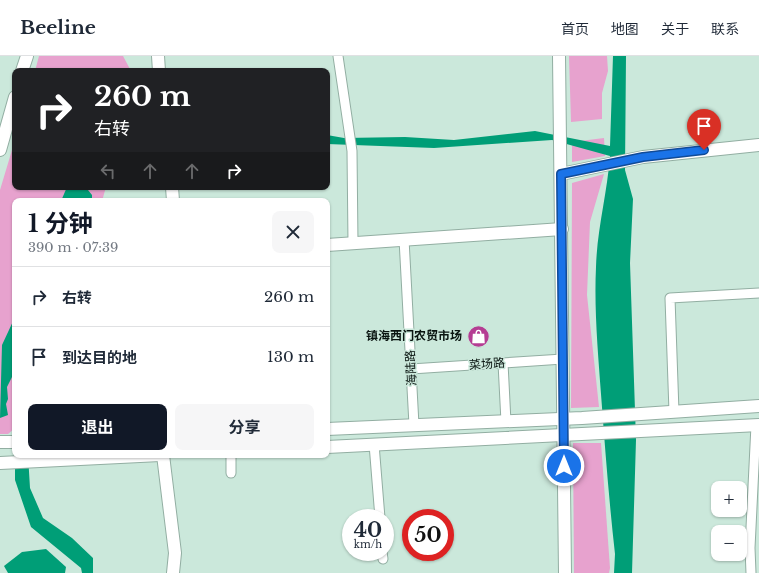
<!DOCTYPE html>
<html lang="zh">
<meta charset="utf-8">
<style>
:root{--surface:#fff;--page:#f6f6f7;--text:#1f2937;--muted:#747a83;--line:#e0e1e3;--accent:#111827}
body{margin:0;font-family:"Libre Baskerville","Noto Sans SC",serif;background:var(--page);color:var(--text);height:100vh;display:flex;flex-direction:column;font-size:15px;white-space:nowrap}
*{box-sizing:border-box;margin:0}
p{font-size:13px;color:var(--muted)}
.icon{flex:none;width:22px;height:22px;fill:none;stroke:currentColor;stroke-width:2;stroke-linecap:round;stroke-linejoin:round}
.map{position:relative;flex:1;overflow:hidden}
.drawer{position:absolute;left:12px;top:142px;width:318px;height:260px;display:flex;flex-direction:column;background:var(--surface);border-radius:8px;box-shadow:0 1px 3px #0004}
.drawer>*{flex:none}
.hud{position:absolute;left:12px;top:12px;width:318px;height:122px;border-radius:8px;box-shadow:0 1px 3px #0004;background:#202124;color:#fff;overflow:hidden}
.buttons{position:absolute;left:711px;top:425px;display:grid;gap:8px}
.buttons a{display:grid;place-items:center;width:36px;height:36px;border-radius:8px;background:var(--surface);box-shadow:0 1px 3px #0004;font-size:20px}
.speed{position:absolute;left:342px;top:453px;display:flex;gap:8px;font-size:20px;font-weight:700;text-align:center}
.speed>*{display:grid;place-content:center;width:52px;height:52px;border-radius:50%;background:var(--surface);box-shadow:0 1px 3px #0004;line-height:1}
.speed small{font-size:10px;font-weight:400}
.speed .limit{border:6px solid #d22;background:#fff;color:#111}
.pin{position:absolute;display:grid;place-items:center;width:34px;height:34px;color:#fff;margin:-41px -17px;border-radius:50% 50% 50% 0;rotate:-45deg;box-shadow:0 0 4px #0007}
.pin .icon{rotate:45deg}
.me{position:absolute;width:44px;margin:-22px;rotate:0deg;stroke-linejoin:round;filter:drop-shadow(0 0 3px #0008)}
.turn{display:flex;align-items:center;gap:14px;height:84px;padding:0 16px;font-size:18px}
.turn .icon{width:52px;height:52px;stroke-width:2.5}
.turn b{display:block;font-size:28px;line-height:34px}
.lanes{display:flex;align-items:center;height:38px;padding:0 16px;background:#0003;justify-content:center;gap:20px;direction:ltr}
.lanes .off{opacity:.35}
.round{display:grid;place-items:center;flex:none;width:42px;height:42px;border-radius:8px;background:var(--page)}
.overview{display:flex;align-items:center;justify-content:space-between;height:68px;padding:0 16px}
h1{font-size:24px;font-weight:700;line-height:30px;color:var(--accent)}
.cta{display:flex;gap:8px;margin-top:auto;padding:8px 16px}
.cta a{flex:1;height:46px;border-radius:8px;background:var(--accent);color:#fff;font-size:16px;font-weight:700;line-height:46px;text-align:center}
.cta a+a{background:var(--page);color:var(--text)}
ul{padding:0;list-style:none}
li{display:flex;align-items:center;gap:12px;height:60px;padding:0 16px;border-top:1px solid var(--line)}
li div{flex:1}
li b{display:block;font-size:15px}
li em{font-style:normal}
header{display:flex;align-items:center;gap:24px;box-sizing:border-box;height:56px;padding:0 20px;background:var(--surface);border-bottom:1px solid var(--line)}
header strong{font-size:19px}
nav{display:flex;gap:22px;margin-inline-start:auto;font-size:14px}
.map>svg:first-child{display:block}
.green{fill:#e7a2ce}
.water{fill:#009e77}
.lines{fill:none;stroke-linecap:round;stroke-linejoin:round}
.street-casing{stroke:#92aea2;stroke-width:11}
.secondary-casing{stroke:#92aea2;stroke-width:14}
.street{stroke:#fff;stroke-width:9}
.secondary{stroke:#fff;stroke-width:12}
.route-casing{stroke:#114b97;stroke-width:10}
.route{stroke:#1a73e8;stroke-width:7}
.labels{text-anchor:middle;stroke-width:3;stroke-linejoin:round;paint-order:stroke}
.poi-label{font-size:12px;font-weight:bold;fill:#091410;stroke:#cbe8db;text-anchor:end}
.street-label{font-size:12px;fill:#091410;stroke:#cbe8db}
</style>
<header>
<strong>Beeline</strong>
<nav><a>首页</a><a>地图</a><a>关于</a><a>联系</a></nav>
</header>
<div class="map">
<svg width="759" height="517" viewBox="0 0 759 517">
<rect width="100%" height="100%" fill="#cbe8db"/>
<g class="green">
<path d="M 39,0 L 123,0 L 131,15 L 35,15 Z"/>
<path d="M 569,0 L 607,0 L 608,15 L 602,37 L 602,63 L 571,66 Z"/>
<path d="M 604,82 L 605,100 L 572,106 L 572,86 Z"/>
<path d="M 15,84 L 15,131 L 106,131 L 102,145 L 15,145 L 15,372 L 8,378 L 0,378 L 0,134 Z"/>
<path d="M 604,118 L 590,166 L 587,239 L 599,351 L 571,352 L 572,127 Z"/>
<path d="M 573,387 L 601,387 L 610,512 L 609,517 L 574,517 Z"/>
</g>
<g class="water">
<path d="M 613,0 L 626,0 L 625,114 L 633,143 L 630,207 L 636,384 L 632,517 L 614,517 L 615,498 C 609,445 605,391 601,338 C 598,296 594,253 596,211 C 597,174 607,138 610,100 L 552,84 L 434,92 L 327,88 L 327,79 L 344,82 L 405,81 L 454,84 L 535,75 L 610,90 Z"/>
<path d="M 67,131 L 75,131 L 78,134 L 88,134 L 92,139 L 92,145 L 61,145 Z"/>
<path d="M 15,261 L 15,315 L 7,331 L 8,343 L 6,348 L 8,359 L 0,362 L 2,289 Z"/>
<path d="M 15,374 L 15,399 L 28,399 L 30,432 L 43,462 L 72,482 L 93,502 L 93,517 L 82,517 L 81,512 L 31,471 L 15,424 Z"/>
<path d="M 46,493 L 66,511 L 65,517 L 8,517 L 4,510 L 22,496 Z"/>
</g>
<g class="lines">
<defs>
<g id="street">
<path d="M 338,0 L 352,95 L 353,187"/>
<path d="M 404,183 L 414,369"/>
<path d="M 503,307 L 506,366"/>
<path d="M 411,313 L 563,303"/>
<path d="M 674,356 L 670,242 L 759,237"/>
<path d="M 374,388 L 380,462"/>
<path d="M 231,417 L 231,399"/>
<path d="M 382,496 L 383,503"/>
<path d="M 751,517 L 750,492 L 756,369"/>
</g>
<g id="secondary">
<path d="M 158,0 L 159,15"/>
<path d="M 559,0 L 565,517"/>
<path d="M 22,15 L 27,0"/>
<path d="M 0,94 L 15,41"/>
<path d="M 561,118 L 643,101 L 759,89"/>
<path d="M 172,131 L 173,145"/>
<path d="M 327,189 L 562,173"/>
<path d="M 327,373 L 582,362 L 759,350"/>
<path d="M 0,386 L 15,386"/>
<path d="M 327,391 L 759,369"/>
<path d="M 163,399 L 175,497 L 173,517"/>
<path d="M 0,407 L 160,399"/>
</g>
</defs>
<use href="#street" class="street-casing"/>
<use href="#secondary" class="secondary-casing"/>
<use href="#street" class="street"/>
<use href="#secondary" class="secondary"/>
</g>
<g class="lines">
<defs>
<path id="route" d="M 564,410 L 561,118 L 643,101 L 704,94"/>
</defs>
<use href="#route" class="route-casing"/>
<use href="#route" class="route"/>
</g>
<defs>
<symbol id="shop-disc" viewBox="-11 -11 22 22"><circle r="9.5" fill="#b53d93" stroke="#cbe8db"/><path d="M-5-2.5h2.3a2.7 3.5 0 0 1 5.4 0H5L5.5 6h-11ZM-1.5-2.5h3a1.5 2.3 0 0 0-3 0Z" fill="#fff"/></symbol>
</defs>
<g fill-rule="evenodd">
<use href="#shop-disc" x="466" y="268" width="25" height="25"/>
</g>
<g class="labels">
<g class="poi-label">
<text x="462" y="284">镇海西门农贸市场</text>
</g>
<g class="street-label">
<text transform="translate(487 308) rotate(-4)" y="4">菜场路</text>
<text transform="translate(411 312) rotate(-93)" y="4">海陆路</text>
</g>
</g>
</svg>
<div class="buttons">
<a>+</a>
<a>−</a>
</div>
<div class="speed"><div>40<small>km/h</small></div><div class="limit">50</div></div>
<div class="pin" style="left:704px;top:94px;background:#d93025"><svg class="icon" aria-label="arrive" viewBox="0 0 24 24"><path d="M6 21V4h12l-3 4 3 4H6"/></svg></div>
<svg class="me" style="left:564px;top:410px" viewBox="-20 -20 40 40"><circle r="17" fill="#1a73e8" stroke="#fff" stroke-width="3"/><path d="M0-11L8 9 0 5-8 9z" fill="#fff"/></svg>
<div class="hud">
<div class="turn"><svg class="icon" aria-label="right" viewBox="0 0 24 24"><path d="M7 20v-9h11M14 6l5 5-5 5"/></svg><div><b>260 m</b>右转</div></div>
<div class="lanes"><svg class="icon off" aria-label="left" viewBox="0 0 24 24"><path d="M17 20v-9H6M10 6l-5 5 5 5"/></svg><svg class="icon off" aria-label="ahead" viewBox="0 0 24 24"><path d="M12 20V5M6 11l6-6 6 6"/></svg><svg class="icon off" aria-label="ahead" viewBox="0 0 24 24"><path d="M12 20V5M6 11l6-6 6 6"/></svg><svg class="icon" aria-label="right" viewBox="0 0 24 24"><path d="M7 20v-9h11M14 6l5 5-5 5"/></svg></div>
</div>
<section class="drawer">
<div class="overview"><div><h1>1 分钟</h1><p>390 m · 07:39</p></div><a class="round"><svg class="icon" aria-label="close" viewBox="0 0 24 24"><path d="M6 6l12 12M18 6L6 18"/></svg></a></div>
<ul>
<li><svg class="icon" aria-label="right" viewBox="0 0 24 24"><path d="M7 20v-9h11M14 6l5 5-5 5"/></svg><div><b>右转</b></div><em>260 m</em></li>
<li><svg class="icon" aria-label="arrive" viewBox="0 0 24 24"><path d="M6 21V4h12l-3 4 3 4H6"/></svg><div><b>到达目的地</b></div><em>130 m</em></li>
</ul>
<div class="cta"><a>退出</a><a>分享</a></div>
</section>
</div>
